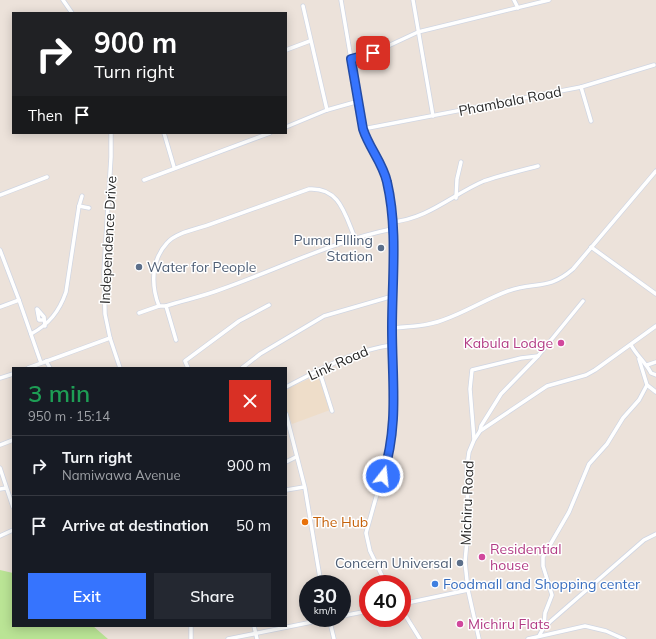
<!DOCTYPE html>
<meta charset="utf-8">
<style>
:root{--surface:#171b24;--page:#242831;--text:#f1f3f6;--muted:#9ea1a6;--line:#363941;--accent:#3674fe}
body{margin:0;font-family:Mulish,sans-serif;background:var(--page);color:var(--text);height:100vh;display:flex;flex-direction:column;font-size:15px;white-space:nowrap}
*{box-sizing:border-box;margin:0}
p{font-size:13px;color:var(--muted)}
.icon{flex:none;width:22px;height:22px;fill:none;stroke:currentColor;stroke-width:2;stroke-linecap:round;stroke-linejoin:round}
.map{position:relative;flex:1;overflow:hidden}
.sheet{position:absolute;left:12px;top:367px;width:275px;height:260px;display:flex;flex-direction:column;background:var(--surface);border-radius:0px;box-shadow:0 2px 10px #0003}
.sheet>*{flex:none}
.top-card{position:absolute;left:12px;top:12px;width:275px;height:122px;border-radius:0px;box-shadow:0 2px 10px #0003;background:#202124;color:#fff;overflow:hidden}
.speed{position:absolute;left:299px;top:575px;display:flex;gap:8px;font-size:20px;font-weight:700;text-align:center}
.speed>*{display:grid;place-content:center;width:52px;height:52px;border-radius:50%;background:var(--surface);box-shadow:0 2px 10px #0003;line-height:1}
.speed small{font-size:10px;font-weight:400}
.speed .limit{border:6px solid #d22;background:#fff;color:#111}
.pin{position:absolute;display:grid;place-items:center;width:34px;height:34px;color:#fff;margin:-17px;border-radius:8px;box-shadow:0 2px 6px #0006}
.me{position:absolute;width:44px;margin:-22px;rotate:16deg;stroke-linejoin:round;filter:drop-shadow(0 0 3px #0008)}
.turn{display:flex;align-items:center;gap:14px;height:84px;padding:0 16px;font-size:18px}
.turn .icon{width:52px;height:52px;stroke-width:2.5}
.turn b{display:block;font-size:28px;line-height:34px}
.then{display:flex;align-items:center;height:38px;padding:0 16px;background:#0003;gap:8px;font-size:15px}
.round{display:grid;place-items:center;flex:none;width:42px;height:42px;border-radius:0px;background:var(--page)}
.headline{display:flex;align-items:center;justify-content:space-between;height:68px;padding:0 16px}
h1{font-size:24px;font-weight:600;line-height:30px;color:#1e9e55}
.action{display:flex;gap:8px;margin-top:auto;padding:8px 16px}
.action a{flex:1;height:46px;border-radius:0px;background:var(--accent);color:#fff;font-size:16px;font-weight:600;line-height:46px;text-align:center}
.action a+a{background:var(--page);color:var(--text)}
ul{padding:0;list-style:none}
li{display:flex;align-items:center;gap:12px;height:60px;padding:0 16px;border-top:1px solid var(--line)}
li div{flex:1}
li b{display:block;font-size:15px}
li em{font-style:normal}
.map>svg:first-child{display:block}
.education{fill:#eeddc9}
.green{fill:#bae495}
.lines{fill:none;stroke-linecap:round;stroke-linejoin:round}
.minor-casing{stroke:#d0d6e3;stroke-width:5}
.minor{stroke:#fff;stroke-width:3.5}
.route-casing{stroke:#234ba5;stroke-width:10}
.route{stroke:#3674fe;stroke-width:7}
.service-dot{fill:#5c6f8a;stroke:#fff;stroke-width:1.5}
.hotel-dot{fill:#d1479c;stroke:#fff;stroke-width:1.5}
.food-dot{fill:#e8710a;stroke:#fff;stroke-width:1.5}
.shop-dot{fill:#3f7fe0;stroke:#fff;stroke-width:1.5}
.labels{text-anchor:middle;stroke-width:3;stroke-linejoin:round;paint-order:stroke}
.street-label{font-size:14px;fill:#292929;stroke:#fff}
.service-label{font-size:14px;fill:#4e5e75;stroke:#fff;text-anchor:end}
.hotel-label{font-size:14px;fill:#b23c85;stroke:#fff;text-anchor:start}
.food-label{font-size:14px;fill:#c56008;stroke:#fff;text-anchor:start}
.shop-label{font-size:14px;fill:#366cbe;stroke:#fff;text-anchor:start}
</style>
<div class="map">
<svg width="656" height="639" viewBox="0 0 656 639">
<rect width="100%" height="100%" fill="#ece2da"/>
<path class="education" d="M 318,375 L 330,410 L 292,424 L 286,409 L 286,389 Z"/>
<path class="green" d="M 0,570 L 13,573 L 13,626 L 93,626 L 108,639 L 0,639 Z"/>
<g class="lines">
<defs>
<g id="minor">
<path d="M 63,0 L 72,13"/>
<path d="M 341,0 L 363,129 L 367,140 L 384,170 L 387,181 L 392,222 L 392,328 L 395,410 L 393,437 L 366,533 L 370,551 L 386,584"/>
<path d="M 413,0 L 433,116"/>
<path d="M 514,0 L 518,8"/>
<path d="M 303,6 L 327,110"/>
<path d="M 286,50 L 310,41"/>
<path d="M 351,59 L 373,53 L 418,32 L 549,0"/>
<path d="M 581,87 L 591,121"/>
<path d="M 286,127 L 327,110 L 359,101"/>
<path d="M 363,129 L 581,87 L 654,65"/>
<path d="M 111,133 L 111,157 L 104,271 L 105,314 L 110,338 L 120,368"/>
<path d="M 164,133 L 174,167"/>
<path d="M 144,180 L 270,133"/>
<path d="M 0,195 L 47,177"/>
<path d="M 82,196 L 79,206 L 89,208"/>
<path d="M 456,198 L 457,179 L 461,162"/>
<path d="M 392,222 C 428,219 453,194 484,181 C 501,175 520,171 538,166"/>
<path d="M 355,238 C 345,215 340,187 309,189 C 276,201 244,212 211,224 C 198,229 176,232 167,243 C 151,260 151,286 159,306 L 166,306 C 185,300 204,296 222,289 C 279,269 333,241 392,229"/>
<path d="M 591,247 L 656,294"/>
<path d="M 0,250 L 19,300"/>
<path d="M 166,306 L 176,340"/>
<path d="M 0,307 L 19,300 L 41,363"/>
<path d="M 139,313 L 159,306"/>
<path d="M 43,320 L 39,320 L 37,309 L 44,317 L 45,326"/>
<path d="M 392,328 C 409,327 427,326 443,320 C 466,312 486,299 508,291 C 535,281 548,291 573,269 L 656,171"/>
<path d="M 31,334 C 49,324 59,312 66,292 L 79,206"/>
<path d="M 631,345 C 637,356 646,363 651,373 L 656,375"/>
<path d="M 639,359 L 647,385 L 656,392"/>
<path d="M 46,361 L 50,368"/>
<path d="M 647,365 L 656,362"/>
<path d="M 28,368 L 110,338"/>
<path d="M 188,368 L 185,361 L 239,321 L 269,305"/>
<path d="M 242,368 L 260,354 L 324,316 L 393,296"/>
<path d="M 319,370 L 332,411"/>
<path d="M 0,378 L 13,374"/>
<path d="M 286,387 C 322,369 352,351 392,345"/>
<path d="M 286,414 L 305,488 L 321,584"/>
<path d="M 480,431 L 481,426 L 501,394 L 538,356 L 583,301"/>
<path d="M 474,439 L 470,389 L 472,370 L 521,358 L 538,356"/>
<path d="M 0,445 L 13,440"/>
<path d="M 286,462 L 296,457"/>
<path d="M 0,468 L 13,507"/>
<path d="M 0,489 L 6,488"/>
<path d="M 286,490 L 304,487"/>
<path d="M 0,536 L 13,530"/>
<path d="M 402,604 L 468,590"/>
<path d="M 402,610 L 420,639"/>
<path d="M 342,616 L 368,611"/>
<path d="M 329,618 L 334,639"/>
<path d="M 254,626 L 257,639"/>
<path d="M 544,627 L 644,540 L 656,534"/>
<path d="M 539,636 L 544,627 L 545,613 L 552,595 L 543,566 L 543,557 L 569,512 L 589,464 L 607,444 L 623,418 L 639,400 L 647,385"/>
<path d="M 191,639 L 191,626"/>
<path d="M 228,639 L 332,618"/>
<path d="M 479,639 L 468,590 L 465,562 L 468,530 L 467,466 L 469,452 L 474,440 L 480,431 L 547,386 L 586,375 L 595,370 L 656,326"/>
<path d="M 528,639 L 585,626 L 606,631 L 624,639"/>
</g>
</defs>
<use href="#minor" class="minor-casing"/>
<use href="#minor" class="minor"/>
</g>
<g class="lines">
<defs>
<path id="route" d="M 373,53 L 351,59 L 363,129 C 369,148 383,163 387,182 C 398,229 392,280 392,328 C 392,381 399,424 383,476"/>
</defs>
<use href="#route" class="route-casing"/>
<use href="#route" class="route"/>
</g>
<g class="service-dot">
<circle cx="381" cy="248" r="4"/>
<circle cx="139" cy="267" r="4"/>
<circle cx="460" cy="563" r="4"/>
</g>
<g class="hotel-dot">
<circle cx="561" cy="343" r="4"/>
<circle cx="482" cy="557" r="4"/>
<circle cx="460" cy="624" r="4"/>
</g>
<circle class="food-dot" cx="305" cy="522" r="4"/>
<circle class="shop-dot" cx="435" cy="584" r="4"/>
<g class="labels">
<g class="street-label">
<text transform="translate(510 101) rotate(-11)" y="5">Phambala Road</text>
<text transform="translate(108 240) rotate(-87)" y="5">Independence Drive</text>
<text transform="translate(338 363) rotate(-24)" y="5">Link Road</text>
<text transform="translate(467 503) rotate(-88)" y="5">Michiru Road</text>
</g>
<g class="service-label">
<text x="373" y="245">Puma FIlling<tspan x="373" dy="16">Station</tspan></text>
<text x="147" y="272" text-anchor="start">Water for People</text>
<text x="452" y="568">Concern Universal</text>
</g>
<g class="hotel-label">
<text x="553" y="348" text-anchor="end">Kabula Lodge</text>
<text x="490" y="554">Residential<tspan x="490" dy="16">house</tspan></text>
<text x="468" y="629">Michiru Flats</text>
</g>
<g class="food-label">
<text x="313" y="527">The Hub</text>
</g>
<g class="shop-label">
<text x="443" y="589">Foodmall and Shopping center</text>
</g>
</g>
</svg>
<div class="speed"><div>30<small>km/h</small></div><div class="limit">40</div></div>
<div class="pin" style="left:373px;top:53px;background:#d93025"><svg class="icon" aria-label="arrive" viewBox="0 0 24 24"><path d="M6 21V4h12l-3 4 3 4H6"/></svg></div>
<svg class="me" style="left:383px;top:476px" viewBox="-20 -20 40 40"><circle r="17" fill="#3674fe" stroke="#fff" stroke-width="3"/><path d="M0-11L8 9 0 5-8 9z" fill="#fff"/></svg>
<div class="top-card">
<div class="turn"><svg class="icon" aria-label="right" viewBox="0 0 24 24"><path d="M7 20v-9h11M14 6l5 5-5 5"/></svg><div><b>900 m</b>Turn right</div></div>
<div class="then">Then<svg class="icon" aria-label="arrive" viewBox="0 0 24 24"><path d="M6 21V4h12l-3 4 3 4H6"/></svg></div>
</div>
<section class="sheet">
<div class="headline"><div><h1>3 min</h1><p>950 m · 15:14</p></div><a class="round" style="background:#d93025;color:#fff"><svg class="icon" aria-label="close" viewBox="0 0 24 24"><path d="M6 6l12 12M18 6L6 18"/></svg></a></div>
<ul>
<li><svg class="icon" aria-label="right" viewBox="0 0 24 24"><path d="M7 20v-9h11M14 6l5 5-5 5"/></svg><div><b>Turn right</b><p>Namiwawa Avenue</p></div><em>900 m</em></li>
<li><svg class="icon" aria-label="arrive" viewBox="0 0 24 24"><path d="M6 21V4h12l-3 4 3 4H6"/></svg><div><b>Arrive at destination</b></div><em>50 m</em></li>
</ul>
<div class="action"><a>Exit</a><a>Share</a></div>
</section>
</div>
